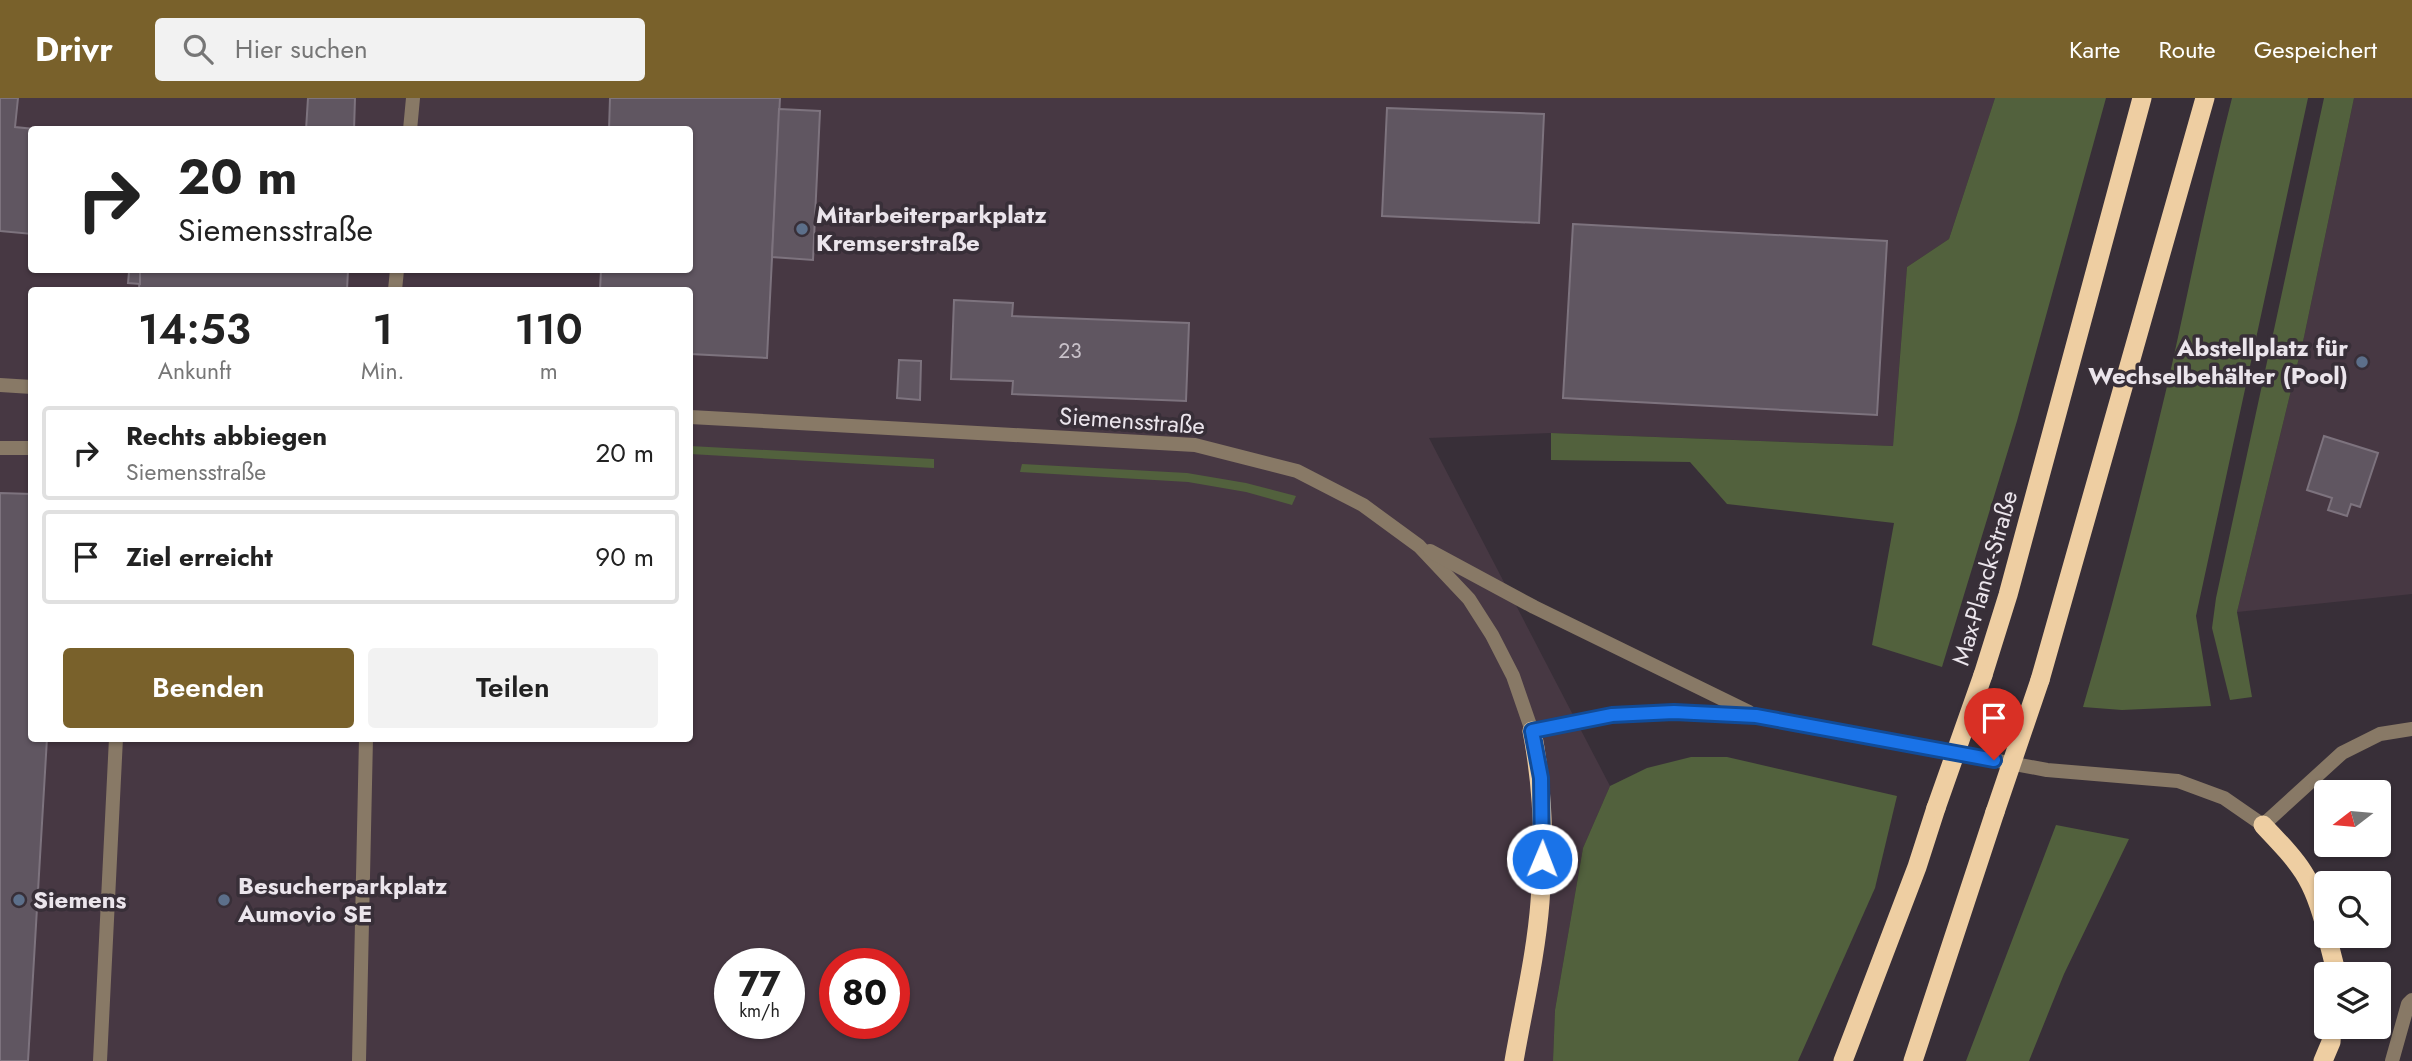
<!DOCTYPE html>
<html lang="de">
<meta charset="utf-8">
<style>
:root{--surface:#fff;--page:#f2f2f2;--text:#222;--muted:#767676;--line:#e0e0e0;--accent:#79612b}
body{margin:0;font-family:Jost,sans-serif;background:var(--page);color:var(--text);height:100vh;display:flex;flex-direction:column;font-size:26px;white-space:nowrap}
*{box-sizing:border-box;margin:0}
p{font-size:23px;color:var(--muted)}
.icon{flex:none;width:38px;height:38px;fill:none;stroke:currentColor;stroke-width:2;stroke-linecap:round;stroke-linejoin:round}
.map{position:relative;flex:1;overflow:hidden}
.panel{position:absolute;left:28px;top:189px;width:665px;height:455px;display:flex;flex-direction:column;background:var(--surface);border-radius:7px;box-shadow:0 2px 5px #0004}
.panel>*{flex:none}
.hud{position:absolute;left:28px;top:28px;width:665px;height:147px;border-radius:7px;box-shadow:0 2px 5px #0004;background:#fff;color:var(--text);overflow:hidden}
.needle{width:46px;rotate:254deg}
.fabs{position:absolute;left:2314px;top:682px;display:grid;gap:14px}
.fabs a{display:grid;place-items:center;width:77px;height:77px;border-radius:7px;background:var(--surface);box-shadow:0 2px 5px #0004;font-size:35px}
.speed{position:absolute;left:714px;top:850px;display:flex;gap:14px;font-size:35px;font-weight:700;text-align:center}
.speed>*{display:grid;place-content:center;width:91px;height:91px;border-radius:50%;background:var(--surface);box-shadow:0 2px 5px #0004;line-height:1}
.speed small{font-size:18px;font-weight:400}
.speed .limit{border:10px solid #d22;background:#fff;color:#111}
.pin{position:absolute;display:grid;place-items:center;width:60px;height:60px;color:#fff;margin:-72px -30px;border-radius:50% 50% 50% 0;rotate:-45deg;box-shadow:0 0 7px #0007}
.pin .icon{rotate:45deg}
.me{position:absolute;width:77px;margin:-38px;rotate:1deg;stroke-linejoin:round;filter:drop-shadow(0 0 5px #0008)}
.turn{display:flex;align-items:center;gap:24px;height:147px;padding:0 35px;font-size:32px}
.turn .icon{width:91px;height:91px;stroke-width:2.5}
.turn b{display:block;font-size:49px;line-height:60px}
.eta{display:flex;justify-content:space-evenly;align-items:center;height:119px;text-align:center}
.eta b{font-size:42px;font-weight:600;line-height:49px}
.cta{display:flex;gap:14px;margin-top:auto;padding:14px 35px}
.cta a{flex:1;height:80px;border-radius:7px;background:var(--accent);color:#fff;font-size:28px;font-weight:600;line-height:80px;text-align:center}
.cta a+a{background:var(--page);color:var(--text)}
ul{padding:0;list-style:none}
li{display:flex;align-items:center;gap:21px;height:94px;margin:0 14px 10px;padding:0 21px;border:4px solid var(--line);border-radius:7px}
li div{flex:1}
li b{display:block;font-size:26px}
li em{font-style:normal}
header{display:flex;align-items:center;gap:42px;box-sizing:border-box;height:98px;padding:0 35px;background:var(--accent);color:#fff}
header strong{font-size:33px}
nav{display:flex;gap:38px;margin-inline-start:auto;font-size:24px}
.search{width:490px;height:63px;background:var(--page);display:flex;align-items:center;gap:18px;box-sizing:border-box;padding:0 24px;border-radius:7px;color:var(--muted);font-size:26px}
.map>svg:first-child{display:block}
.industrial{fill:#473843;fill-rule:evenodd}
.green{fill:#52613d}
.building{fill:#605661;stroke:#7d737e;stroke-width:2}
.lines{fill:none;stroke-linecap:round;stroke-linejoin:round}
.service{stroke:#887966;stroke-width:14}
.minor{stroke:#887966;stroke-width:14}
.tertiary{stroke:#887966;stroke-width:14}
.trunk{stroke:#eecea2;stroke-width:19}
.trunk-bridge{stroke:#eecea2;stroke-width:19}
.route-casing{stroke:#114b97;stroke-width:18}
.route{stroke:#1a73e8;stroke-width:12}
.service-dot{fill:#5c6f8a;stroke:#382f38;stroke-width:2.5}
.labels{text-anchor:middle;stroke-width:7;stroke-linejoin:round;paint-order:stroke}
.number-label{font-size:21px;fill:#c8c1c9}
.poi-label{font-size:24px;font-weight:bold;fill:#ebe5ec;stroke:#382f38;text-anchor:start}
.street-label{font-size:24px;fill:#ebe5ec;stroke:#382f38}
</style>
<header>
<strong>Drivr</strong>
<div class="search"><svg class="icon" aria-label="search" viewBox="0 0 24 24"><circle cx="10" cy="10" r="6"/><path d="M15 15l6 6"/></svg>Hier suchen</div>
<nav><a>Karte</a><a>Route</a><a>Gespeichert</a></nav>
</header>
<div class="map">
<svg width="2412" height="963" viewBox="0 0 2412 963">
<rect width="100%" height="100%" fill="#382f38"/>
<g class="industrial">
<path d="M 0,0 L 1995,0 L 1949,141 L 1907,169 L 1893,348 L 1551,335 L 1429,340 L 1610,688 L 1583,750 L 1555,912 L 1553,963 L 0,963 ZM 32,32 L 690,32 L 690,172 L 32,172 ZM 32,192 L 690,192 L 690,640 L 32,640 ZM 730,866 L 789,866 L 789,926 L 730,926 ZM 835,866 L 894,866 L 894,926 L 835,926 Z"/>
<path d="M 2354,0 L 2412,0 L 2412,496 L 2237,514 L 2304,239 Z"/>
</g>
<g class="green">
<path d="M 1995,0 L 2106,0 L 2017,323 L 1942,569 L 1872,547 L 1894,425 L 1727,406 L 1690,364 L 1551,362 L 1551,335 L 1893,348 L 1907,169 L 1949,141 Z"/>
<path d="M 2232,0 L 2308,0 L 2196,518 L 2211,608 L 2122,612 L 2083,609 C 2115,500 2143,390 2169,280 C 2190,186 2208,93 2232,0 Z"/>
<path d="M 2324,0 L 2354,0 L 2304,239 L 2237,514 L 2252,599 L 2230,602 L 2212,530 L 2216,500 Z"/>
<path d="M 690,348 L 934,361 L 934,370 L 690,356 Z"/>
<path d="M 1022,366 L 1187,375 L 1246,385 L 1296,398 L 1292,407 L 1246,394 L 1188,384 L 1020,374 Z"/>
<path d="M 1691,659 L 1727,659 L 1897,698 L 1875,790 L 1798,963 L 1553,963 L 1555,912 L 1583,750 L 1610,688 L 1647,670 Z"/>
<path d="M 2056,727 L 2129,741 L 2064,876 L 2029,963 L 1966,963 Z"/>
</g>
<g class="building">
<path d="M 0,0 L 18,0 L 15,29 L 45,32 L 32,32 L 32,136 L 0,133 Z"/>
<path d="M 308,0 L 355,0 L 354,32 L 306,32 Z"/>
<path d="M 610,0 L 780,0 L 767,260 L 690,256 L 690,192 L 600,192 L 601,172 L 690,172 L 690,32 L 609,32 Z"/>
<path d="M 1387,10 L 1544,16 L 1539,125 L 1382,118 Z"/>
<path d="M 779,11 L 820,13 L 813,162 L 772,159 Z"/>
<path d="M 1573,126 L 1887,143 L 1877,317 L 1563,300 Z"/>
<path d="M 140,172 L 348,172 L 347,192 L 139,192 Z"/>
<path d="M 129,174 L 140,174 L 140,186 L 128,185 Z"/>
<path d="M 954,202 L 1013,205 L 1012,218 L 1189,225 L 1186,303 L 1012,296 L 1013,283 L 951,281 Z"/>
<path d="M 899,262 L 921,263 L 920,302 L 897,300 Z"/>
<path d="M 2324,338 L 2378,355 L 2360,409 L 2351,406 L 2347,418 L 2328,412 L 2332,400 L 2307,392 Z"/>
<path d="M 0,395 L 32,396 L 32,640 L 47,640 L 28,963 L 0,963 Z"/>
</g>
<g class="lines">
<g class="service">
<path d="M 0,350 L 32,350"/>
<path d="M 100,963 L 116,640"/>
</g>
<g class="minor">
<path d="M 410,32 L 413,0"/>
<path d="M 395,192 L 397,172"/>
<path d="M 2263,727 L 2342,655 L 2380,636 L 2412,631"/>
<path d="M 359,963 L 366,640"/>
<path d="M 2392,963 L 2408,906 L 2412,902"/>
</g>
<g class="tertiary">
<path d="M 0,287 L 32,289"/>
<path d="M 690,319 L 1195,347 L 1297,373 L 1363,407 L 1419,448 L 1469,501 L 1492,537 L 1513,578 L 1532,633 L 1612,617 L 1674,614 L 1756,618 L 2047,672 L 2178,683 L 2224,700 L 2263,727"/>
<path d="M 1430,453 L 1534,509 L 1749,614"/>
</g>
<g class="trunk">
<path d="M 1983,577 L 2008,497 L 2142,0"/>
<path d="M 2040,582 L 2205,0"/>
<path d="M 2263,727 C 2299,765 2313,779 2326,832"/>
<path d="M 2327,838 L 2337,877"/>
<path d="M 1514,963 C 1523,911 1536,857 1540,804 C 1545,747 1543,690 1532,633"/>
<path d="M 1843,963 L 1917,769 L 1936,710"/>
<path d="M 1913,963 L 1995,714"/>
<path d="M 2323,963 L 2331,944 L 2332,929"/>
</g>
<g class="trunk-bridge">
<path d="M 1936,710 L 1983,577"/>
<path d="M 1995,714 L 2040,582"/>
</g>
</g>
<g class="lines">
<defs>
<path id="route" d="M 1542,761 L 1541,680 L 1532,633 L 1612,617 L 1674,614 L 1756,618 L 1994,662"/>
</defs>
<use href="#route" class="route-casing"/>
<use href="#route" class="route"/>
</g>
<g class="service-dot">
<circle cx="802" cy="131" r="7"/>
<circle cx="2362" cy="264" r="7"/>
<circle cx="19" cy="802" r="7"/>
<circle cx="224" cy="802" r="7"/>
</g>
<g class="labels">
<g class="number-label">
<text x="1070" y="260">23</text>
</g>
<g class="poi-label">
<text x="816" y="125">Mitarbeiterparkplatz<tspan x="816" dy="28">Kremserstraße</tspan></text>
<text x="2348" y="258" text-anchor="end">Abstellplatz für<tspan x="2348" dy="28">Wechselbehälter (Pool)</tspan></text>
<text x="238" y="796">Besucherparkplatz<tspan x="238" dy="28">Aumovio SE</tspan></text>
<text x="33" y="810">Siemens</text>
</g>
<g class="street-label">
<text transform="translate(1132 323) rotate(4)" y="8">Siemensstraße</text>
<text transform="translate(1985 480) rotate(-74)" y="8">Max-Planck-Straße</text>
</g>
</g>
</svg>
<div class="fabs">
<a><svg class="needle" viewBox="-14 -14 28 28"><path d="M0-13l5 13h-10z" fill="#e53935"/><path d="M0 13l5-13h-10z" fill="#767676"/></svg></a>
<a><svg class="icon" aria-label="search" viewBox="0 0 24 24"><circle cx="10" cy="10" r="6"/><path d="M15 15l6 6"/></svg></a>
<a><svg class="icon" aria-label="layers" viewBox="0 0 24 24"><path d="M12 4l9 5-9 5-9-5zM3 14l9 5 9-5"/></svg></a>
</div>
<div class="speed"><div>77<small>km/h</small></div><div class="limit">80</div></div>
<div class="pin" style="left:1994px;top:662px;background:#d93025"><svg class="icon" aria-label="arrive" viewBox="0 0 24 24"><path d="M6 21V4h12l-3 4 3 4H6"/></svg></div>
<svg class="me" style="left:1542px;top:761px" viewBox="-20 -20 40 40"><circle r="17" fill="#1a73e8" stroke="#fff" stroke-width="3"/><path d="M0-11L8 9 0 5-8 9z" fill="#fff"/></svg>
<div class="hud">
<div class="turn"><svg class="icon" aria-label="right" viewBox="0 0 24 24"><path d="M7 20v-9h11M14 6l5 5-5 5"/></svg><div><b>20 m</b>Siemensstraße</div></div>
</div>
<section class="panel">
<div class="eta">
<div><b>14:53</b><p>Ankunft</p></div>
<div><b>1</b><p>Min.</p></div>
<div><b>110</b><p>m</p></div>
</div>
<ul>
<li><svg class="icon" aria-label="right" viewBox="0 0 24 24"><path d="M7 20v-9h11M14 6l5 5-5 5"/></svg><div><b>Rechts abbiegen</b><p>Siemensstraße</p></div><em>20 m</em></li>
<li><svg class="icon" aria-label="arrive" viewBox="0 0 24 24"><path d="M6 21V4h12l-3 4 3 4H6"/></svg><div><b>Ziel erreicht</b></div><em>90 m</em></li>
</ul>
<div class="cta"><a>Beenden</a><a>Teilen</a></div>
</section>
</div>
